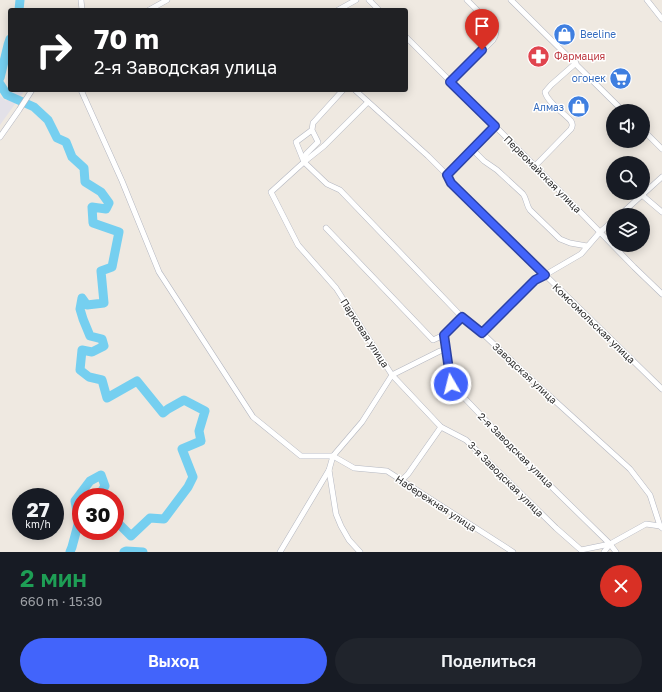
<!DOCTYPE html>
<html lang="ru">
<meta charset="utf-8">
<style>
:root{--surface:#171b24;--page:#20242c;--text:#f1f3f6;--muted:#9ea1a6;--accent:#4264fb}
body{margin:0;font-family:"Golos Text",sans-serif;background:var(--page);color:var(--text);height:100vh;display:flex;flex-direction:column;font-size:15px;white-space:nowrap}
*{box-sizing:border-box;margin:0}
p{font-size:13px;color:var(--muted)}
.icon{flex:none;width:22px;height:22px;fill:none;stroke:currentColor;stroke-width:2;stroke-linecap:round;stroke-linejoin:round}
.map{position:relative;height:552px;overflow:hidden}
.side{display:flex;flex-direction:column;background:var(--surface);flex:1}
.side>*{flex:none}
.banner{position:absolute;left:8px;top:8px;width:400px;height:84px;border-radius:4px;box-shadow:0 2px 10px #0003;background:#202124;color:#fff;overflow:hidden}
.tools{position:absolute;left:606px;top:104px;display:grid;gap:8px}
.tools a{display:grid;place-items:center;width:44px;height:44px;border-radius:50%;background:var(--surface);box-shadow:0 2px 10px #0003;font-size:20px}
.speed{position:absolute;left:12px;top:488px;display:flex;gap:8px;font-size:20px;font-weight:700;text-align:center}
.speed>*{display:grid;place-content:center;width:52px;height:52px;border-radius:50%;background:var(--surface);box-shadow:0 2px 10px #0003;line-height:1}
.speed small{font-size:10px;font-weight:400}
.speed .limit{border:6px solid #d22;background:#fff;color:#111}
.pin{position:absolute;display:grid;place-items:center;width:34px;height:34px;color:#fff;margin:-41px -17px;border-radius:50% 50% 50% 0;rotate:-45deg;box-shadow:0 0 4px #0007}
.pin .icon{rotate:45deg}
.me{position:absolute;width:44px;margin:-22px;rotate:352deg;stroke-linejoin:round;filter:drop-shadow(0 0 3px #0008)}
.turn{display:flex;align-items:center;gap:14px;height:84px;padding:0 20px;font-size:18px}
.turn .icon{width:52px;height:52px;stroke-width:2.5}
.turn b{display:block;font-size:28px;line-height:34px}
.round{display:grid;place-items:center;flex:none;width:42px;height:42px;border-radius:21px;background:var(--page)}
.summary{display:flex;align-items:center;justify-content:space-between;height:68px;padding:0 20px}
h1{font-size:24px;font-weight:600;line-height:30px;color:#1e9e55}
.primary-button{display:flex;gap:8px;margin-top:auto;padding:8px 20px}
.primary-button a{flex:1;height:46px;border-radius:24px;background:var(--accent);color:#fff;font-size:16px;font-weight:600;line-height:46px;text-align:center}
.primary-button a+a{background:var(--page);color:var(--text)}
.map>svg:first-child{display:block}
.industrial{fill:#e3e1e8}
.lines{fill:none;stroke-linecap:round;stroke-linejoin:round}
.river{stroke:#75cff0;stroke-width:9}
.minor-casing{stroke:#b4b7c1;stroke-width:6}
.minor{stroke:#fff;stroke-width:5}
.route-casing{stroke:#2b41a3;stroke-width:10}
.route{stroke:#4264fb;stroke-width:7}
.labels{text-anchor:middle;stroke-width:3;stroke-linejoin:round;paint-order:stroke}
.shop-label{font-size:10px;fill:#366cbe;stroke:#fff;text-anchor:end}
.health-label{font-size:10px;fill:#be3a42;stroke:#fff;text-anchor:start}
.street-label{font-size:10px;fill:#2e2e2e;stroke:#fff}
</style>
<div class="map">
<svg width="662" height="552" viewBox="0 0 662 552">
<rect width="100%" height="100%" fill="#efe9e1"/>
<path class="industrial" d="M 14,90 L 25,90 L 0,125 L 0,96 L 6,101 L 14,91 Z"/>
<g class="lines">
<g class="river">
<path d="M 19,10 L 20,0"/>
<path d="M 0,78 L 8,45 L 10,39"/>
<path d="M 0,84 L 7,95 L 34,107 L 48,120 L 57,138 L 66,142 L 72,157 L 84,168 L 85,182 L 101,192 L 109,203 L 106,209 L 92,207 L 93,223 L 119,232 L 112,267 L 101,271 L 104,303 L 87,305 L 82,298 L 80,309 L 83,319 L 90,336 L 102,339 L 104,346 L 92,352 L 82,350 L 80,370 L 89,377 L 102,380 L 107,398 L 137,381 L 163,413 L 168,409 L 184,400 L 205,411 L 199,431 L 201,441 L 182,449 L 193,477 L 188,487 L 164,519 L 150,518 L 131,536 L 119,524 L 115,515"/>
<path d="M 70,552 L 72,547 L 79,521 L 75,501 L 90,481 L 101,475 L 105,486 L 98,497"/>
<path d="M 124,552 L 126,551 L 143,552"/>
</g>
<defs>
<g id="minor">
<path d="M 81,0 L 82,10"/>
<path d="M 369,0 L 379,10"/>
<path d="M 511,0 L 623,111"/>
<path d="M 647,0 L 662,19"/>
<path d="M 149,10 L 167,0"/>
<path d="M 338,10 L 356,0"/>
<path d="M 406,37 L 553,184 L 634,267 L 662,294"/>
<path d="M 451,82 L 493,40 C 496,36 497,33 495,28 L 467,0"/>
<path d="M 81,90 L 122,181 L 159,272 L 253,417 L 301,456 L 333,456 L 354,468 L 387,471 L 513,552"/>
<path d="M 355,90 L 428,156 L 447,175 L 451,183 L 662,389"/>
<path d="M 312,130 L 296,142 L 304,162 L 306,154 L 318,142 L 312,130 L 313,123 L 343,90"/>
<path d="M 643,130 L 662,149"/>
<path d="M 0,137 L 19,110 L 32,90"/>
<path d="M 472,149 L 484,161 L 497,170 L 523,194 C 527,199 526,205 530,210 L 560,239 L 570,243 L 587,246"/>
<path d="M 304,162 L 327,184 L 340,190 L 462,317 L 482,333 L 532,380 L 630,469 L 650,495 L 660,526 L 662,528"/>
<path d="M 535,166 L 571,129 C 573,126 573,124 571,121 C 564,113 547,102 545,92 L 551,85 L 576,63"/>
<path d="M 447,175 L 495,125"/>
<path d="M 642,195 L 662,212"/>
<path d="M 620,215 L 662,177"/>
<path d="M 326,228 L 433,340 L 444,335"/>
<path d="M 462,317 L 444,335 L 451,384 L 521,457 L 610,544 L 616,552"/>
<path d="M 482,333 L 535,280 L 545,275 L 581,254 L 600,232 L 613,221"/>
<path d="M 446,349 L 440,351 L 392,375 L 441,427 L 466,440 L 556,528 L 581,550 L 610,544"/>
<path d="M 401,481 L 408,474 L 441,427"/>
<path d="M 280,552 L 329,470"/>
<path d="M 360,552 L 349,540 L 341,526 L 336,514 L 329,470 L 333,456 L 362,422 L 392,375 L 336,288 L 298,245 L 271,192 L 304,162 L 324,146 L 368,102"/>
<path d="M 604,552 L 610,544 L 646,524 L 660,526"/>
</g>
</defs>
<use href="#minor" class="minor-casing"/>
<use href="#minor" class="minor"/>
</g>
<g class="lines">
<defs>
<path id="route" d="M 451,384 L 444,335 L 462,317 L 482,333 L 535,280 L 545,275 L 451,183 L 447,175 L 495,126 L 450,82 L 482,50"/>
</defs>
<use href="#route" class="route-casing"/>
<use href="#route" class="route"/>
</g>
<defs>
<symbol id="shop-disc" viewBox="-11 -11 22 22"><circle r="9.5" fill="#3f7fe0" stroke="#fff"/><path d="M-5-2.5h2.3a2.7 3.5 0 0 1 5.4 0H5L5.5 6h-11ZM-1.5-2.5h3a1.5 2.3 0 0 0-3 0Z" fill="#fff"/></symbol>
<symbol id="pharmacy-disc" viewBox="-11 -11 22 22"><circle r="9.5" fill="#e0444e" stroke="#fff"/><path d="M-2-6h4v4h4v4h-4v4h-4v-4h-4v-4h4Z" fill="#fff"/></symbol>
<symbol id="supermarket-disc" viewBox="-11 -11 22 22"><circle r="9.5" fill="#3f7fe0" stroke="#fff"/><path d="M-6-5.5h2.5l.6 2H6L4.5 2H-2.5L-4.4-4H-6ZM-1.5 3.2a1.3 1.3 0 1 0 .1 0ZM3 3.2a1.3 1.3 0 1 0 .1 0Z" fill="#fff"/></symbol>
</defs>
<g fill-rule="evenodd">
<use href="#shop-disc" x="552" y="22" width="25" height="25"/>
<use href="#pharmacy-disc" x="526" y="44" width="25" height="25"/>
<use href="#supermarket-disc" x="608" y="66" width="25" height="25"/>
<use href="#shop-disc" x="566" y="94" width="25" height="25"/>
</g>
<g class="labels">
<g class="shop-label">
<text x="580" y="38" text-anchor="start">Beeline</text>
<text x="606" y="82">огонек</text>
<text x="564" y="111">Алмаз</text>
</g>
<g class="health-label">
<text x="554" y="60">Фармация</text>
</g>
<g class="street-label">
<text transform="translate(543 174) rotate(45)" y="4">Первомайская улица</text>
<text transform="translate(594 323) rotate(44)" y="4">Комсомольская улица</text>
<text transform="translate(365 333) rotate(57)" y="4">Парковая улица</text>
<text transform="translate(525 373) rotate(43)" y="4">Заводская улица</text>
<text transform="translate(516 450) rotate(45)" y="4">2-я Заводская улица</text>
<text transform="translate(506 479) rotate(45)" y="4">3-я Заводская улица</text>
<text transform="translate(436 503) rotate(33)" y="4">Набережная улица</text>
</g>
</g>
</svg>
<div class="tools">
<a><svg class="icon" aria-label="sound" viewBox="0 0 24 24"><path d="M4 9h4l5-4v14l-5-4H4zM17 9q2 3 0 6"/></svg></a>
<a><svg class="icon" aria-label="search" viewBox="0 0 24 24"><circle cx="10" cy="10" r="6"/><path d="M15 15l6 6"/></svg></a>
<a><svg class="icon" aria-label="layers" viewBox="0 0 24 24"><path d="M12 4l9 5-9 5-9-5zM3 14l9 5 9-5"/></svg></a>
</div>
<div class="speed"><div>27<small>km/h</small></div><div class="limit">30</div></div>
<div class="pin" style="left:482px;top:50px;background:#d93025"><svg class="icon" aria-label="arrive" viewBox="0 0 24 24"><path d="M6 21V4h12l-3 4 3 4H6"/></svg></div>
<svg class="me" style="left:451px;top:384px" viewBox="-20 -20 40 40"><circle r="17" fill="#4264fb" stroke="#fff" stroke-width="3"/><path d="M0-11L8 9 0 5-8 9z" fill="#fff"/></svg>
<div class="banner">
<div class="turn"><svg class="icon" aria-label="right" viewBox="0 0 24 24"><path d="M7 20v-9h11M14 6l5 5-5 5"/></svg><div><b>70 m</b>2-я Заводская улица</div></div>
</div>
</div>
<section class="side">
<div class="summary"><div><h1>2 мин</h1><p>660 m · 15:30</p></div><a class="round" style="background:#d93025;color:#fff"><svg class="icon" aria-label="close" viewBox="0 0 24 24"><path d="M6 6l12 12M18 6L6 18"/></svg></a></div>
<div class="primary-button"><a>Выход</a><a>Поделиться</a></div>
</section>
